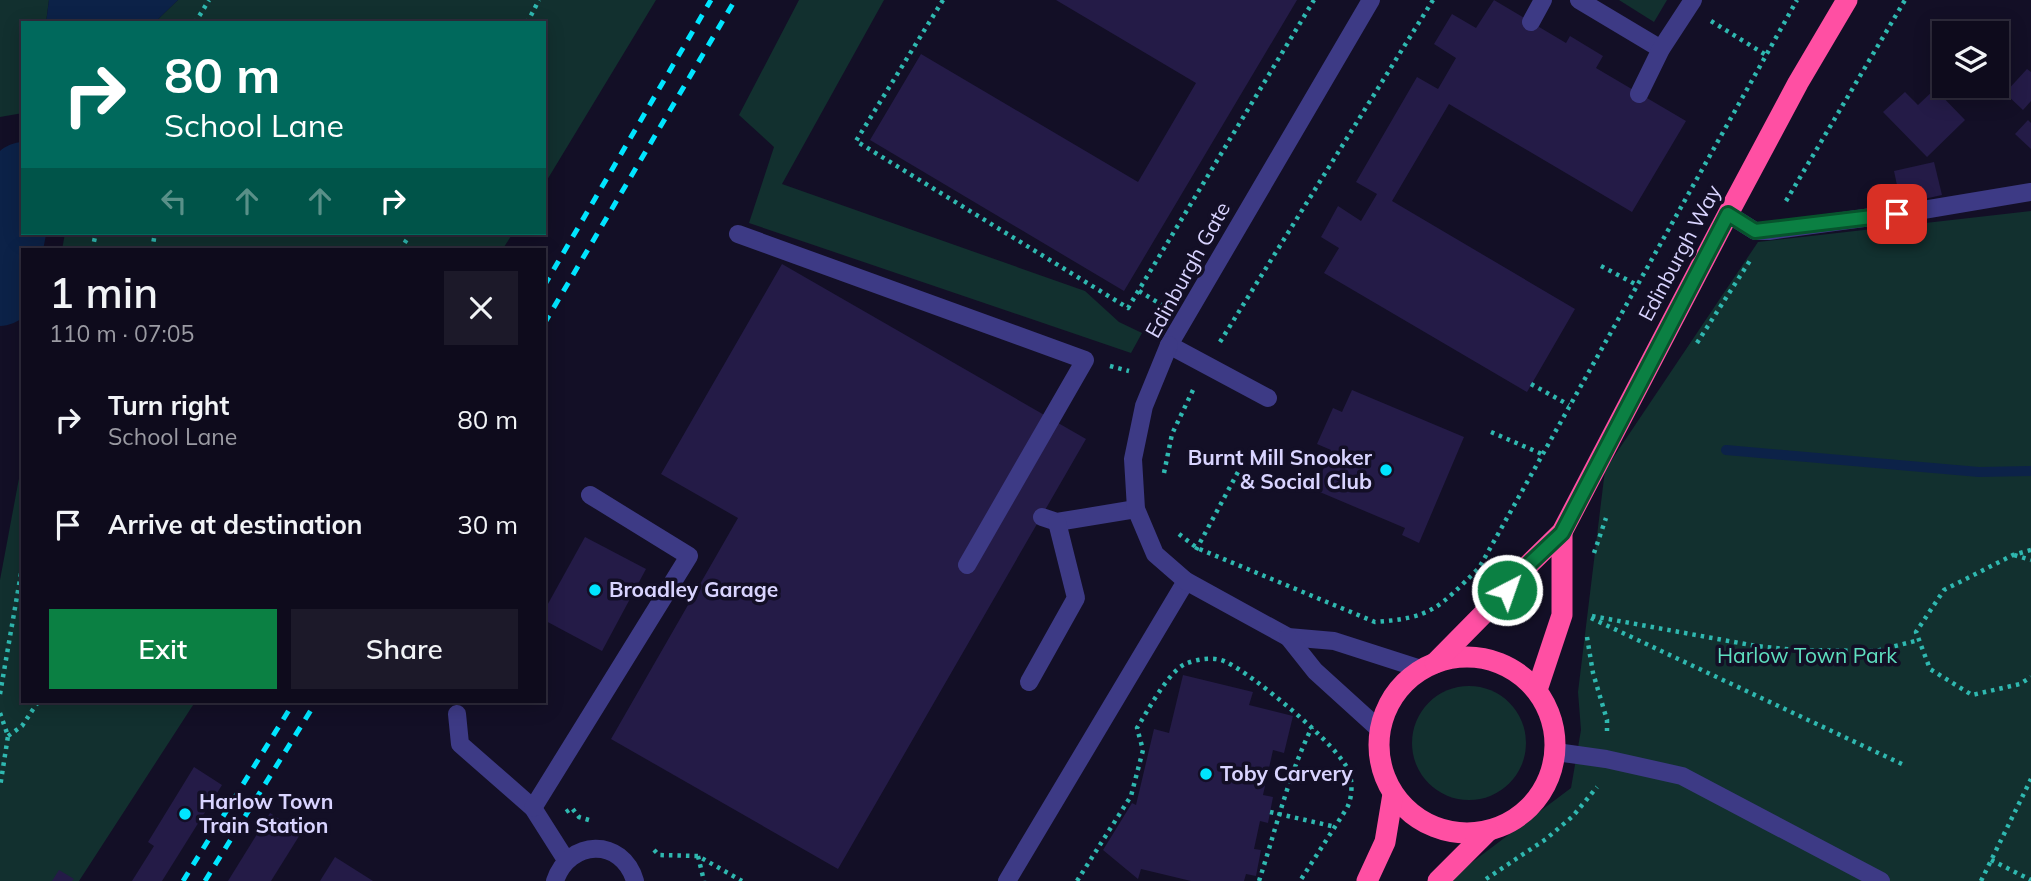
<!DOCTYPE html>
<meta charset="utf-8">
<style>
:root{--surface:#0e0b1c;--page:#1c1929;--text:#f1f3f6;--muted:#9b9ba3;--line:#2e2b3b;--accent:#0b8043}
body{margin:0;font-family:Mulish,sans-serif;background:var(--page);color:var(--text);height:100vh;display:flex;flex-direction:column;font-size:26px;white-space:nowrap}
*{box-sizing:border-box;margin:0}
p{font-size:23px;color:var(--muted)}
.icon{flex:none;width:38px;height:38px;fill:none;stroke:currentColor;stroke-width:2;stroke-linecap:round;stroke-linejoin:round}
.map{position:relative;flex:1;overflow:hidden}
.details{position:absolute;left:21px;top:248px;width:525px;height:455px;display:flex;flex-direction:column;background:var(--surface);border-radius:0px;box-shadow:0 4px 18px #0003,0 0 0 2px var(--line)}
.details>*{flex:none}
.banner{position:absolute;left:21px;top:21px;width:525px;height:214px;border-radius:0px;box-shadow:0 4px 18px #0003,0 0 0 2px var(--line);background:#00695c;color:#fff;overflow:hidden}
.fabs{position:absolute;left:1932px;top:21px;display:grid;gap:14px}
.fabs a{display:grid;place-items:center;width:77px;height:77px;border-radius:0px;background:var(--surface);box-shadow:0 4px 18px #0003,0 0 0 2px var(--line);font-size:35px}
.pin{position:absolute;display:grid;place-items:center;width:60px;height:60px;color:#fff;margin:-30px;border-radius:14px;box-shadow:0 4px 10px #0006}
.me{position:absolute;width:77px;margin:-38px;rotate:41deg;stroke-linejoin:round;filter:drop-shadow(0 0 5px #0008)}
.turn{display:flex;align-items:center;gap:24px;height:147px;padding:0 28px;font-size:32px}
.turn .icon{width:91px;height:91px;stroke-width:2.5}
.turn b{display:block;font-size:49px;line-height:60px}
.lanes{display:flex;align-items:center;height:66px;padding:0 28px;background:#0003;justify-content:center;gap:35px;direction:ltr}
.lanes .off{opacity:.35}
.round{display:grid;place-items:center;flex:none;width:74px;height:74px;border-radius:0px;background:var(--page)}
.headline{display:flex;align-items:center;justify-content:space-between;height:119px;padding:0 28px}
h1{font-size:42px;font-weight:600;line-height:52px}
.button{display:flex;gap:14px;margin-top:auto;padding:14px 28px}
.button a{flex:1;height:80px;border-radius:0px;background:var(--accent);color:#fff;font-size:28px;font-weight:600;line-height:80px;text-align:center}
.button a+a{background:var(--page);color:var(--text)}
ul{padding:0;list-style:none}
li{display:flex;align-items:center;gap:21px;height:105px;padding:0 28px}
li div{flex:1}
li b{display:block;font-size:26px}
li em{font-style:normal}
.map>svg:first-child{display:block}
.green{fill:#12302f}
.water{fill:#0c2248}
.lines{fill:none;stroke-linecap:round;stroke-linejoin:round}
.stream{stroke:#0c2248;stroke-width:10}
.river{stroke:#0c2248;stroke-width:68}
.building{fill:#241b47}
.path{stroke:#2fb8b0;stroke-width:4.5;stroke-dasharray:3.5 5;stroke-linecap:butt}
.lane{stroke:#3d3a85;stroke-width:18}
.street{stroke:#3d3a85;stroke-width:18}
.highway{stroke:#ff4fa3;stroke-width:21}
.rail{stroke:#00e5ff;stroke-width:5;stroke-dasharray:10 9;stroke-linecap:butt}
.route-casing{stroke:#07532c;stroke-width:18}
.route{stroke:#0b8043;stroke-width:12}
.poi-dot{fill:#00e5ff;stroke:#130f26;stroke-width:2.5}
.labels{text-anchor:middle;stroke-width:7;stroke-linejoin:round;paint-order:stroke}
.street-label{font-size:21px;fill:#d9d4ff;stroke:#130f26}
.poi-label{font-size:21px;font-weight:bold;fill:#d9d4ff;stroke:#130f26;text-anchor:start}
.park-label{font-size:21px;fill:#5fe0c0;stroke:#130f26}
</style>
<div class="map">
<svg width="2031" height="881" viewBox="0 0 2031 881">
<rect width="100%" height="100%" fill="#130f26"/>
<g class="green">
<path d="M 0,0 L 49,0 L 46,23 L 23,23 L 23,113 L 0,117 Z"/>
<path d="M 178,0 L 656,0 L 544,185 L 544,23 L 154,23 Z"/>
<path d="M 799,0 L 884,0 L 782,184 L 1085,291 L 1119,322 L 1142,333 L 1131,353 L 749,223 L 774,147 L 739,115 Z"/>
<path d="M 1619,0 L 1667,0 L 1654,22 Z"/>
<path d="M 2031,211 L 2031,881 L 1447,881 L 1571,788 L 1581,730 L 1578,692 L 1605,470 L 1758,242 Z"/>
<path d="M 65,233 L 513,233 L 502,250 L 62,250 Z"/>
<path d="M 23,457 L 23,702 L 195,702 L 79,881 L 0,881 L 0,580 Z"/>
<circle cx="1469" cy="743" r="57"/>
</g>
<path class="water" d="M 49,0 L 178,0 L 154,23 L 46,23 Z"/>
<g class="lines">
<path class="stream" d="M 1726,450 L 1979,472 L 2031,471"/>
<path class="river" d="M 0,292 L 23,176"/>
</g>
<g class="building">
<path d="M 1056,0 L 1297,0 L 1124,291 L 870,140 L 921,54 L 1138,182 L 1196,83 Z"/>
<path d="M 1494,0 L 1566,43 L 1570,36 L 1603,56 L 1596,68 L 1686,121 L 1632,212 L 1449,104 L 1392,201 L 1575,309 L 1527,392 L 1324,273 L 1339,248 L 1321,237 L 1338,206 L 1361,221 L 1377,194 L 1356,182 L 1417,77 L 1438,89 L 1456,58 L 1434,44 L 1452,14 L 1476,28 Z"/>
<path d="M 2027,69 L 2031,72 L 2031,101 L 2023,110 L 2005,93 Z"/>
<path d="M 1935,89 L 1965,120 L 1927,157 L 1883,112 L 1905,92 L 1918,105 Z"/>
<path d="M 2028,120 L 2031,123 L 2031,149 L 2015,134 Z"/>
<path d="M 1934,162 L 1942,195 L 1901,204 L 1894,171 Z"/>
<path d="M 782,264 L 1086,439 L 838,869 L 611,739 L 738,518 L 661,474 Z"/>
<path d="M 1352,390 L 1464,437 L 1419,543 L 1402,535 L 1405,528 L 1315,490 L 1331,450 L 1317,444 L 1333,408 L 1342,412 Z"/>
<path d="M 585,537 L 646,569 L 602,651 L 544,620 L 544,611 Z"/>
<path d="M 1183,675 L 1253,692 L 1249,705 L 1293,716 L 1284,753 L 1273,750 L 1263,795 L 1273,797 L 1268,823 L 1260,821 L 1254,849 L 1261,850 L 1256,876 L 1246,874 L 1244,881 L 1191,881 L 1141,869 L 1138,879 L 1103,850 L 1132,803 L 1136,805 L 1154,729 L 1169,733 Z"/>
<path d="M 194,767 L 222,785 L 162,881 L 132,881 L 154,846 L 148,842 Z"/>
<path d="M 270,813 L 301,833 L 271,881 L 228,881 Z"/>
<path d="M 335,857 L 373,881 L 320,881 Z"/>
<path d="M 59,870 L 74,879 L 72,881 L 52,881 Z"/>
</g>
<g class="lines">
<g class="path">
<path d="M 943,0 L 856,141 L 1128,308 L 1314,0"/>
<path d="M 1711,21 L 1766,55"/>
<path d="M 195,23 L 209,0"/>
<path d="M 527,23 L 539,0"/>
<path d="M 1786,201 L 1905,0"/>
<path d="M 92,250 L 96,233"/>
<path d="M 152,250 L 155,233"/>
<path d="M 400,250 L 411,233"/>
<path d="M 1601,266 L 1637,285"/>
<path d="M 1139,291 L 1162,305"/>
<path d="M 1220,342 L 1433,0"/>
<path d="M 1697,343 L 1751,259"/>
<path d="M 1110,366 L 1129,371"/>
<path d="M 1531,384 L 1569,405"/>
<path d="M 1491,432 L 1542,454"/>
<path d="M 1164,473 L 1172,434 L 1193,390"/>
<path d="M 1179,534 L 1197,548 L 1375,622 C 1433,618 1439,607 1479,568 L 1797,0"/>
<path d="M 1196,550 L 1238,472"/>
<path d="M 2031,550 L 2013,555 L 1944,590 L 1916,632 L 1930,669 L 1972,695 L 2020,684 L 2031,677"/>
<path d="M 1594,553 L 1606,518"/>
<path d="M 2014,555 L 2031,560"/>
<path d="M 1592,616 L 1756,646 L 1795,650 L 1876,651 L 1919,640"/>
<path d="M 1591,618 L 1904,765"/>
<path d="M 1587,637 L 1593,673 L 1607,720 L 1607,731"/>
<path d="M 0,694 L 23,562"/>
<path d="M 0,713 L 8,736 L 0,787"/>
<path d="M 8,736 L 22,726 L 38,702"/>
<path d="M 566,812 L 572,808 L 579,817 L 589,820"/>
<path d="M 1270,812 L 1336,827"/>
<path d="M 654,850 L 659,855 L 698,856 L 742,881"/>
<path d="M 698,856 L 704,881"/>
<path d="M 1991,860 L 2031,880"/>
<path d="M 1486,879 L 1546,839 L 1573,816 L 1597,787"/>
<path d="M 1077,881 L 1131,796 L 1143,750 L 1137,728 C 1147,712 1168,672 1185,664 C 1197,659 1214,656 1226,662 C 1251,673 1341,747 1349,772 C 1353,783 1352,798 1347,808 L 1300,881"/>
<path d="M 1259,881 C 1276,829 1288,776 1312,727"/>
<path d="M 1981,881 L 2031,779"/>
</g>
<g class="lane">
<path d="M 1579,0 L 1661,49"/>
<path d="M 1531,22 L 1543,0"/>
<path d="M 1639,94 L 1661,49 L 1693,0"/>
<path d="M 738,234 L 1085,360 L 967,565"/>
<path d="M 1268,398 L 1169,345 L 1371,0"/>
<path d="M 1042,517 L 1057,522 L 1136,509"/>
<path d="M 1029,682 L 1076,598 L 1057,522"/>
<path d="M 457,714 L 460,744 L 533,808 L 566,860"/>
<path d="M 1556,752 L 1606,759 L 1682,776 L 1881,881"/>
<path d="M 533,808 L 689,556 L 590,495"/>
<path d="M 1007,881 L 1186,581"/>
</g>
<g class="street">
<path d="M 1728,214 L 1755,231 L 1769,231 L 1923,210 L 2031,192"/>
<path d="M 1169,345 L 1144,406 L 1133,459 L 1136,509 L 1155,554 L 1186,581 L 1288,637 L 1334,641 L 1421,669"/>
<path d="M 1288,637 L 1315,671 L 1380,730"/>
<path d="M 555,881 C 569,839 622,837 635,881"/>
</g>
<g class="highway">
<circle cx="1467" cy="745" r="88"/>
<path d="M 1435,663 L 1507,590 L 1508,585 L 1562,532 L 1728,214 L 1798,83 L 1847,0"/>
<path d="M 1537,690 L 1562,615 L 1562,532"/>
<path d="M 1367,881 L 1385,842 L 1393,794"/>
<path d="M 1438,881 L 1488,831"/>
</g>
<g class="rail">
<path d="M 544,286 L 711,0"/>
<path d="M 544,324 L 735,0"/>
<path d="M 183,881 L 294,702"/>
<path d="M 205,881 L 316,702"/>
</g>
</g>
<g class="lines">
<defs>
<path id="route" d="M 1507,590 L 1507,585 L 1562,533 L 1728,214 L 1755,231 L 1897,214"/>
</defs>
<use href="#route" class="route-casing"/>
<use href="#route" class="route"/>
</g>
<g class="poi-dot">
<circle cx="1386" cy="470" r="7"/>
<circle cx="595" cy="590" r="7"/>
<circle cx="1206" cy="774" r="7"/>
<circle cx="185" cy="814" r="7"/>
</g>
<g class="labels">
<g class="street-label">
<text transform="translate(1680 253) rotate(-62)" y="7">Edinburgh Way</text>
<text transform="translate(1188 270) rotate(-61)" y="7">Edinburgh Gate</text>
</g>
<g class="poi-label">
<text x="1372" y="465" text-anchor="end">Burnt Mill Snooker<tspan x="1372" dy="24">&amp; Social Club</tspan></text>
<text x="609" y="597">Broadley Garage</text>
<text x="1220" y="781">Toby Carvery</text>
<text x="199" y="809">Harlow Town<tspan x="199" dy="24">Train Station</tspan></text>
</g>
<g class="park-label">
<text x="1807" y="663">Harlow Town Park</text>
</g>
</g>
</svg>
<div class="fabs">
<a><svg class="icon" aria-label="layers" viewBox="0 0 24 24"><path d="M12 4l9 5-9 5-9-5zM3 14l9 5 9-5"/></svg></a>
</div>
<div class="pin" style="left:1897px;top:214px;background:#d93025"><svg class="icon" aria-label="arrive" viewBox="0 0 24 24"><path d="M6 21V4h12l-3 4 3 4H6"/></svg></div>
<svg class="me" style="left:1507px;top:590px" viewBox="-20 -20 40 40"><circle r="17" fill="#0b8043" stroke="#fff" stroke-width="3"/><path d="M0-11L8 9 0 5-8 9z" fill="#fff"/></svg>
<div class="banner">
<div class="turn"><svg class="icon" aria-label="right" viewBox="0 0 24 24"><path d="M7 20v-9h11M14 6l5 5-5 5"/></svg><div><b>80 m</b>School Lane</div></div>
<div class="lanes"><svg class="icon off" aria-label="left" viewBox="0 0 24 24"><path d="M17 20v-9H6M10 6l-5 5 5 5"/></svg><svg class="icon off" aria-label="ahead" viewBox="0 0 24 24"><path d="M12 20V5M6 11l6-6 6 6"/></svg><svg class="icon off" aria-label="ahead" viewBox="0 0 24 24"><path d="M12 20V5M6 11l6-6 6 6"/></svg><svg class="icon" aria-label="right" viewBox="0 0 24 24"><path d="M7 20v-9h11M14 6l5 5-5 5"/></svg></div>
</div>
<section class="details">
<div class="headline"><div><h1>1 min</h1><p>110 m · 07:05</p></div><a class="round"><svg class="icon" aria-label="close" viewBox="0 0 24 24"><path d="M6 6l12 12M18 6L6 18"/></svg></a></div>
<ul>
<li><svg class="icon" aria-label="right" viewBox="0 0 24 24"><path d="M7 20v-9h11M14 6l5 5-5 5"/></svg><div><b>Turn right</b><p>School Lane</p></div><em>80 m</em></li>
<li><svg class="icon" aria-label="arrive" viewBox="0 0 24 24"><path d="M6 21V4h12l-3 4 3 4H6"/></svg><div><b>Arrive at destination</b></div><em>30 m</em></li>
</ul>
<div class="button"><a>Exit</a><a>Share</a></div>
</section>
</div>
